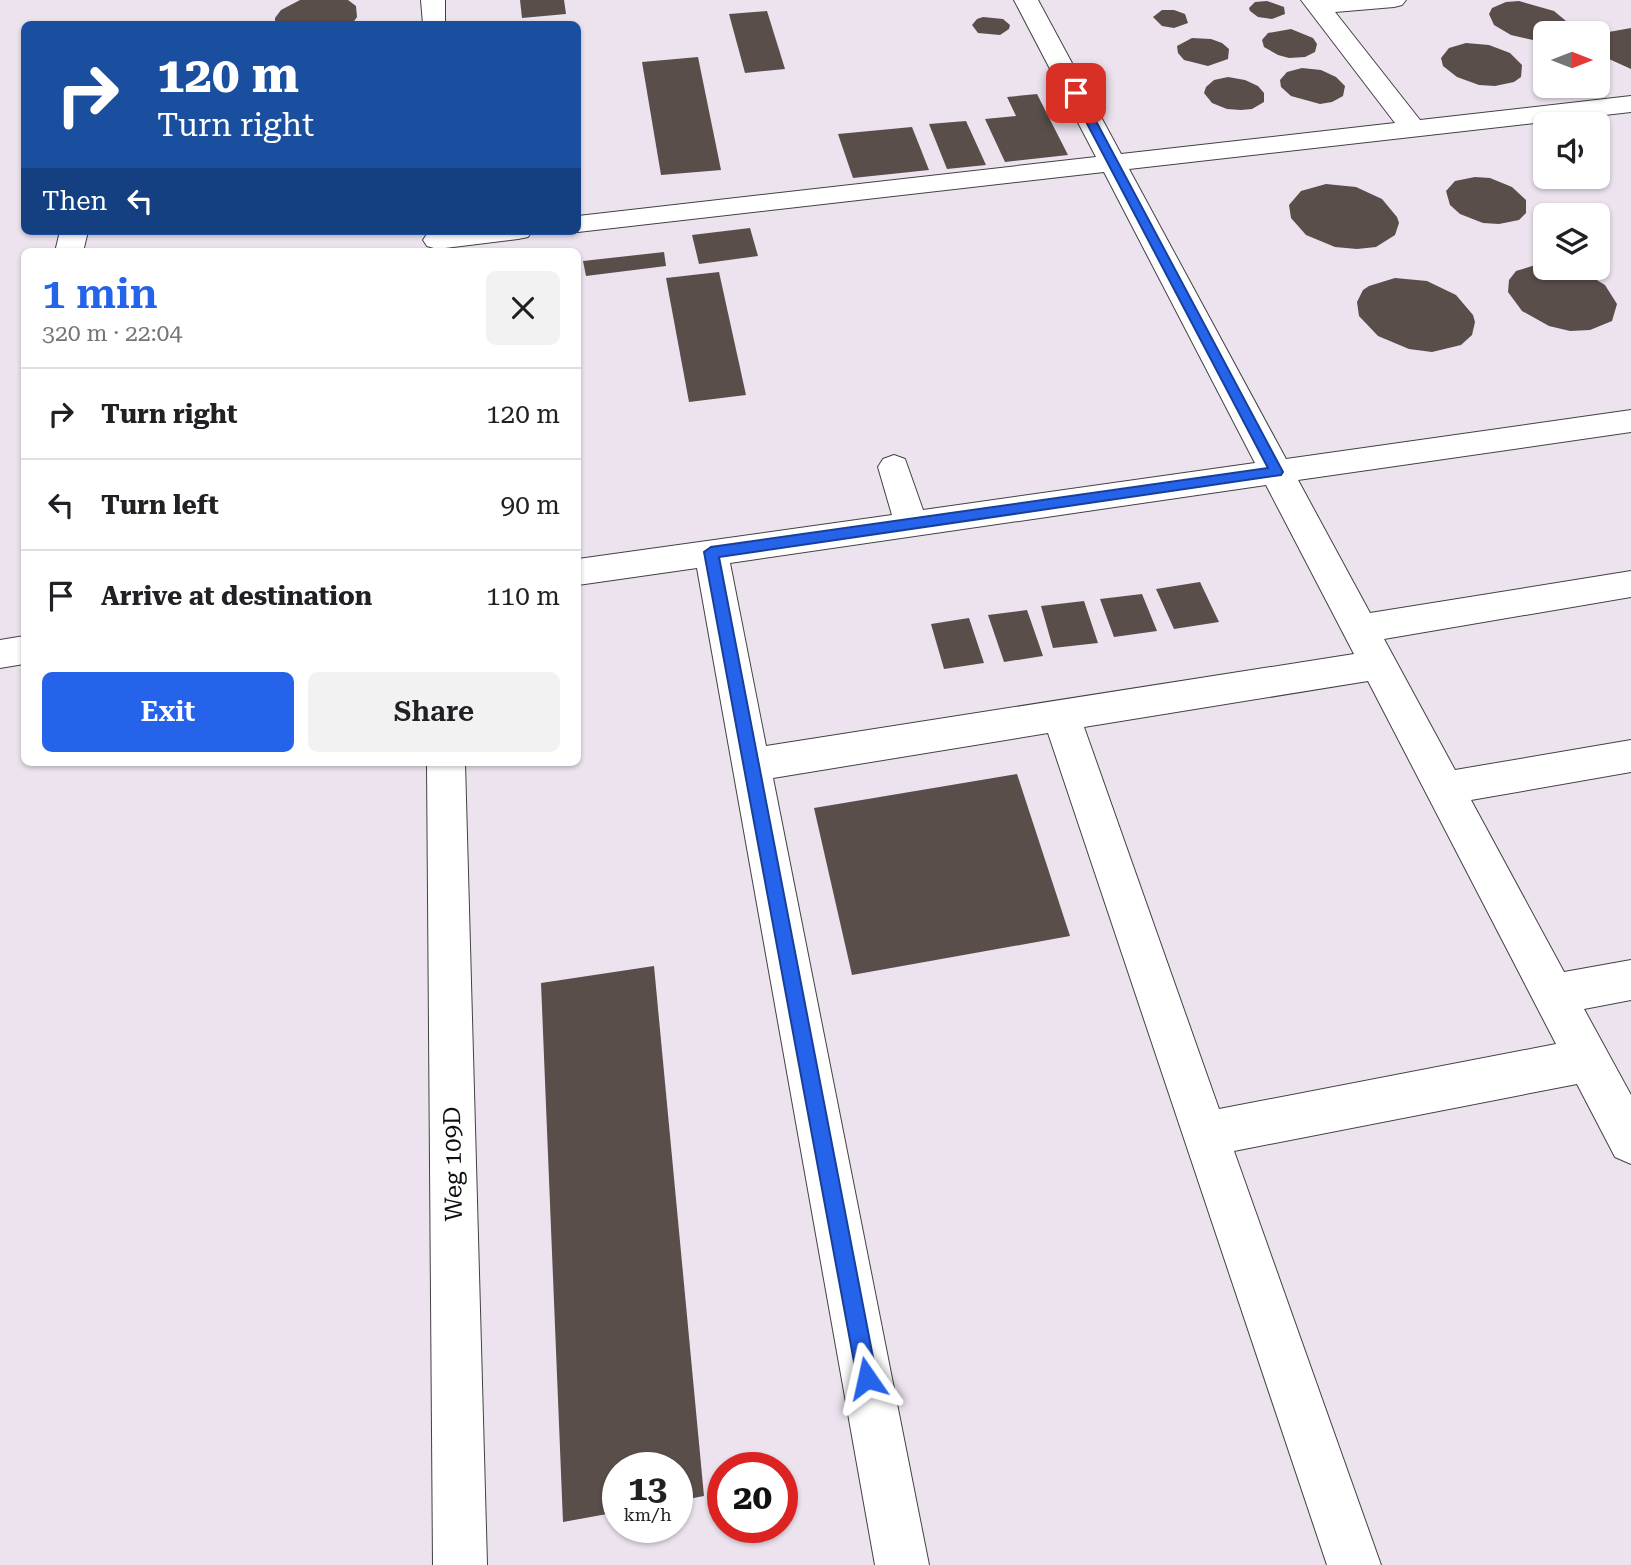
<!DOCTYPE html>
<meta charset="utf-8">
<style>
:root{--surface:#fff;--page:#f2f2f2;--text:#202124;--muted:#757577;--line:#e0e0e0;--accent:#2563eb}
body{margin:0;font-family:"Roboto Serif",serif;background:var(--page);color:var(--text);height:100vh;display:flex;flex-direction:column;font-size:26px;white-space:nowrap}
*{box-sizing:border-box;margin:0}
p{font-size:23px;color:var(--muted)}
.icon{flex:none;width:38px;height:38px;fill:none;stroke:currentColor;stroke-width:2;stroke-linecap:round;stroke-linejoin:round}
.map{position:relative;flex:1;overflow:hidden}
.details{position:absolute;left:21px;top:248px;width:560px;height:518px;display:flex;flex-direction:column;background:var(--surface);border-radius:10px;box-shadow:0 2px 5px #0004}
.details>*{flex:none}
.banner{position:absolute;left:21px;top:21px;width:560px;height:214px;border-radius:10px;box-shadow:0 2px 5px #0004;background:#1a4fa0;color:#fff;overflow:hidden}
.needle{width:46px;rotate:90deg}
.fabs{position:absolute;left:1533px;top:21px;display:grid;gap:14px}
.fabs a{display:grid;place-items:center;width:77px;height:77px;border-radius:10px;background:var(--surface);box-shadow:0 2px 5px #0004;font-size:35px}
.speed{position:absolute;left:602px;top:1452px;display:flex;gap:14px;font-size:35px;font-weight:700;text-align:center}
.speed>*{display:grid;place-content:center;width:91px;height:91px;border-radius:50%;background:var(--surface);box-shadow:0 2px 5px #0004;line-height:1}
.speed small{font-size:18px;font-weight:400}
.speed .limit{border:10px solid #d22;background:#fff;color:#111}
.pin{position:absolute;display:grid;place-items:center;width:60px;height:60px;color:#fff;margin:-30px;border-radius:14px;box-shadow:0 4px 10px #0006}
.me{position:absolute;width:77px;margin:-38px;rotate:349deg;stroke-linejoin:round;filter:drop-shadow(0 0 5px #0008)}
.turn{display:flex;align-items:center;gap:24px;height:147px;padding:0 21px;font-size:32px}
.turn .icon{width:91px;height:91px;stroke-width:2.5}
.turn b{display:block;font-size:49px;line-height:60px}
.then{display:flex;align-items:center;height:66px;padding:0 21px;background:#0003;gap:14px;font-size:26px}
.round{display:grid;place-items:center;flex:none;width:74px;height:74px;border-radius:10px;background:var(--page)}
.head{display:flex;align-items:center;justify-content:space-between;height:119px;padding:0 21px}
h1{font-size:42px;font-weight:600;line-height:52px;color:var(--accent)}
.action{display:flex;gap:14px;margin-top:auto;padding:14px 21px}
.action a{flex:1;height:80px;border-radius:10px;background:var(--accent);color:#fff;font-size:28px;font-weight:600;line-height:80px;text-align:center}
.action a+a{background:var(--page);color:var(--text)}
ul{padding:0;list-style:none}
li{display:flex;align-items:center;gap:21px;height:91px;padding:0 21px;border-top:2px solid var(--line)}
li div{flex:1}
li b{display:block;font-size:26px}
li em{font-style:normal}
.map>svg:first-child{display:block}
.industrial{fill:#ece3ef;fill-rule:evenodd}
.building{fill:#594e4a}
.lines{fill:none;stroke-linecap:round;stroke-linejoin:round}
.minor-casing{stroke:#424242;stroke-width:2}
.minor{fill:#fff;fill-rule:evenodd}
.route{fill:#2563eb;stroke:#184099;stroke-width:2}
.labels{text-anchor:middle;stroke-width:7;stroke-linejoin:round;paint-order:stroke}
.street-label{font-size:24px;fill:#0f0f0f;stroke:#fff}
</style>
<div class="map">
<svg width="1631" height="1565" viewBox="0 0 1631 1565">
<rect width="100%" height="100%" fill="#fffbf2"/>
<path class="industrial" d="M 0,0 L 1631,0 L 1631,1565 L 0,1565 ZM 24,24 L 578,24 L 578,231 L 24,231 ZM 1545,33 L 1598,33 L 1598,86 L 1545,86 ZM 1545,124 L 1598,124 L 1598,177 L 1545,177 ZM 1545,215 L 1598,215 L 1598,268 L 1545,268 ZM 24,252 L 578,252 L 578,763 L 24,763 ZM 618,1468 L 677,1468 L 677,1528 L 618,1528 ZM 723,1468 L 782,1468 L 782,1528 L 723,1528 Z"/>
<g class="building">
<path d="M 300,0 L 348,0 L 356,6 L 357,17 L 352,24 L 275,24 L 275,18 L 281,10 Z"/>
<path d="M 520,0 L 564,0 L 566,14 L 522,18 Z"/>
<path d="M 1267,1 L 1284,7 L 1285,14 L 1272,19 L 1258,17 L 1250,11 L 1249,8 L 1255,2 Z"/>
<path d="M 1519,1 L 1554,11 L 1566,21 L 1565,32 L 1545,33 L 1545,40 L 1533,40 L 1511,35 L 1494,25 L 1489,14 L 1492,8 L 1506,2 Z"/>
<path d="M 1162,10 L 1174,10 L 1185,14 L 1188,23 L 1174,28 L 1162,26 L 1153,17 Z"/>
<path d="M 767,11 L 785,69 L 745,73 L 729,14 Z"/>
<path d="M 983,17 L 1003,19 L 1010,25 L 1009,29 L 1000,35 L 978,33 L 972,25 L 977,19 Z"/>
<path d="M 1631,28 L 1631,69 L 1609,59 L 1598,48 L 1598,38 L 1603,33 Z"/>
<path d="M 1291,29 L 1313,38 L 1317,44 L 1315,52 L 1305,57 L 1289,58 L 1278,55 L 1264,47 L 1262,40 L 1268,33 Z"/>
<path d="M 1192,38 L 1211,39 L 1222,43 L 1229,49 L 1228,59 L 1208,66 L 1184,60 L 1178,53 L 1177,46 Z"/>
<path d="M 1466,43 L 1489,45 L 1510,53 L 1522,65 L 1521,77 L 1514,82 L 1495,86 L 1479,85 L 1457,77 L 1443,66 L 1441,58 L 1449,48 Z"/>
<path d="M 698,57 L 721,170 L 661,175 L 642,62 Z"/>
<path d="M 1302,68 L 1321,70 L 1336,77 L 1345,86 L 1343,96 L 1332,102 L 1320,104 L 1291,96 L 1281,87 L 1280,80 L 1287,72 Z"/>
<path d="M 1228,77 L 1245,80 L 1258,86 L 1264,93 L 1264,102 L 1252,109 L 1241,110 L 1227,109 L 1212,103 L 1204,93 L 1206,87 L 1214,80 Z"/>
<path d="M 1037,94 L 1068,155 L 1005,162 L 985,119 L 1016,116 L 1007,97 Z"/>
<path d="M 966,121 L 986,165 L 947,169 L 929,124 Z"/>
<path d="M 912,127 L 929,170 L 853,178 L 838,134 Z"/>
<path d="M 1475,177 L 1490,178 L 1512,187 L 1526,200 L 1526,213 L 1519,220 L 1499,224 L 1483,223 L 1460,214 L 1450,205 L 1446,191 L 1455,181 Z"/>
<path d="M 1326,184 L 1356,187 L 1382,199 L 1397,217 L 1399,223 L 1395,235 L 1376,247 L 1357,249 L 1335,247 L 1306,235 L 1291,218 L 1289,205 L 1301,191 Z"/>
<path d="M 750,228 L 758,256 L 699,264 L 692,235 Z"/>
<path d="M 664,252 L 666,266 L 586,276 L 583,261 Z"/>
<path d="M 1539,264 L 1545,264 L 1545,268 L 1580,270 L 1605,285 L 1617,304 L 1612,321 L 1590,330 L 1570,331 L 1549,326 L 1522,311 L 1508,292 L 1509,280 L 1516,271 Z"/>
<path d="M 719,272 L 746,395 L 689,402 L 666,278 Z"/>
<path d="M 1395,278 L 1427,281 L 1456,295 L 1473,315 L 1475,322 L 1472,335 L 1461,345 L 1432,352 L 1409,349 L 1378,336 L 1359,316 L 1357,302 L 1363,290 L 1369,286 Z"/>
<path d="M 1200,582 L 1219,622 L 1174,629 L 1156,589 Z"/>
<path d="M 1142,594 L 1157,631 L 1114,637 L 1100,599 Z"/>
<path d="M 1084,601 L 1098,643 L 1053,648 L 1041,606 Z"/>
<path d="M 1027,610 L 1043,656 L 1004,662 L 988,615 Z"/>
<path d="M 969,618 L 984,663 L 944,669 L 931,624 Z"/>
<path d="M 1017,774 L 1070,936 L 852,975 L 814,808 Z"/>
<path d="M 654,966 L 704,1496 L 677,1501 L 677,1468 L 618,1468 L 618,1512 L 563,1522 L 541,983 Z"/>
</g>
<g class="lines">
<defs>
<g id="minor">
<path d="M 421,0 L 445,0 L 445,24 L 423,24 Z"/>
<path d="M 1014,0 L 1038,0 L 1121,154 L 1395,123 L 1301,0 L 1406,0 L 1402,5 L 1394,7 L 1335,12 L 1420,120 L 1631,96 L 1631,112 L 1129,169 L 1286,459 L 1631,410 L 1631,432 L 1298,480 L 1370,613 L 1631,571 L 1631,597 L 1384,639 L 1455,770 L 1631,740 L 1631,772 L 1471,800 L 1564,972 L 1631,960 L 1631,1000 L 1584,1009 L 1631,1095 L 1631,1164 L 1615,1157 L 1577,1084 L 1234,1151 L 1381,1565 L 1327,1565 L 1048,733 L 773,778 L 929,1565 L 875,1565 L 697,568 L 578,585 L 578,559 L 892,515 L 878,467 L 883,459 L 894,455 L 905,459 L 923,510 L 1255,463 L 1104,172 L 578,232 L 572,231 L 578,231 L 578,216 L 1096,157 ZM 1266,485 L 1354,654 L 766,746 L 730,563 ZM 1368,681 L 1556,1044 L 1219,1109 L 1084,727 Z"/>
<path d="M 60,231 L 88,231 L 83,252 L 55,252 Z"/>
<path d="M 441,231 L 532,231 L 528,237 L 518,239 L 437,249 L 427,246 L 423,240 L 427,234 Z"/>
<path d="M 24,636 L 24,664 L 0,668 L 0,640 Z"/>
<path d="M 427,763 L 465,763 L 487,1565 L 433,1565 Z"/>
</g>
</defs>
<use href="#minor" class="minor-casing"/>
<use href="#minor" class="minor"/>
</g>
<path class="route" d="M 1076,90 L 1081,93 L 1283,472 L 1281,475 L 719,557 L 877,1378 L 874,1386 L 867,1389 L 860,1386 L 857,1378 L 704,552 L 711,547 L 1268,468 L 1071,93 Z"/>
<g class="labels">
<g class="street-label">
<text transform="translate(453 1164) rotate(-91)" y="8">Weg 109D</text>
</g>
</g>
</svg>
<div class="fabs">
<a><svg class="needle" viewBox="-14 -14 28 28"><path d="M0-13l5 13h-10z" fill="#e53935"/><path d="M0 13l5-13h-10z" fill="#757577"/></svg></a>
<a><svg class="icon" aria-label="sound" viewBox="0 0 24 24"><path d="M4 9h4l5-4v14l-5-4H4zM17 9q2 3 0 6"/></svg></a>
<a><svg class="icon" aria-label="layers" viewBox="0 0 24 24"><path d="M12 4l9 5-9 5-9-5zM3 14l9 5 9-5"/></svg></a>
</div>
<div class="speed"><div>13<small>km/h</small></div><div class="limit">20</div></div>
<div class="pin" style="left:1076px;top:93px;background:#d93025"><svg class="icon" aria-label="arrive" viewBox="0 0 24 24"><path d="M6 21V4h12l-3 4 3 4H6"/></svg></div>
<svg class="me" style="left:867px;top:1378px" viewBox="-20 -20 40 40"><path d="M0-17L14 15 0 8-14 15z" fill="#2563eb" stroke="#fff" stroke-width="4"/></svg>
<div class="banner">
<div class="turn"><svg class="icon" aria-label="right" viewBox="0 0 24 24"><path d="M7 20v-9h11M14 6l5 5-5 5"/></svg><div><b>120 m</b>Turn right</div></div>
<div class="then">Then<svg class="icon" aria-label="left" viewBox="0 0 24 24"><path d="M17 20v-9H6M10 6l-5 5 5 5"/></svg></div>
</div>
<section class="details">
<div class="head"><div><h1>1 min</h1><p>320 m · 22:04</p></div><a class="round"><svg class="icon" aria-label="close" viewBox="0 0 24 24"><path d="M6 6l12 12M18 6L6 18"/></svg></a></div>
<ul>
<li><svg class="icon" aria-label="right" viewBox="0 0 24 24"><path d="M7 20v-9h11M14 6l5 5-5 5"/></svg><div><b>Turn right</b></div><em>120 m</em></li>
<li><svg class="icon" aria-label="left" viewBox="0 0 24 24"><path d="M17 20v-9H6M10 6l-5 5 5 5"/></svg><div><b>Turn left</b></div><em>90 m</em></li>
<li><svg class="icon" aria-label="arrive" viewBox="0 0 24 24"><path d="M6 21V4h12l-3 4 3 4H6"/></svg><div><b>Arrive at destination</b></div><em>110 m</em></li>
</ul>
<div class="action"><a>Exit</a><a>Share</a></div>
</section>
</div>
